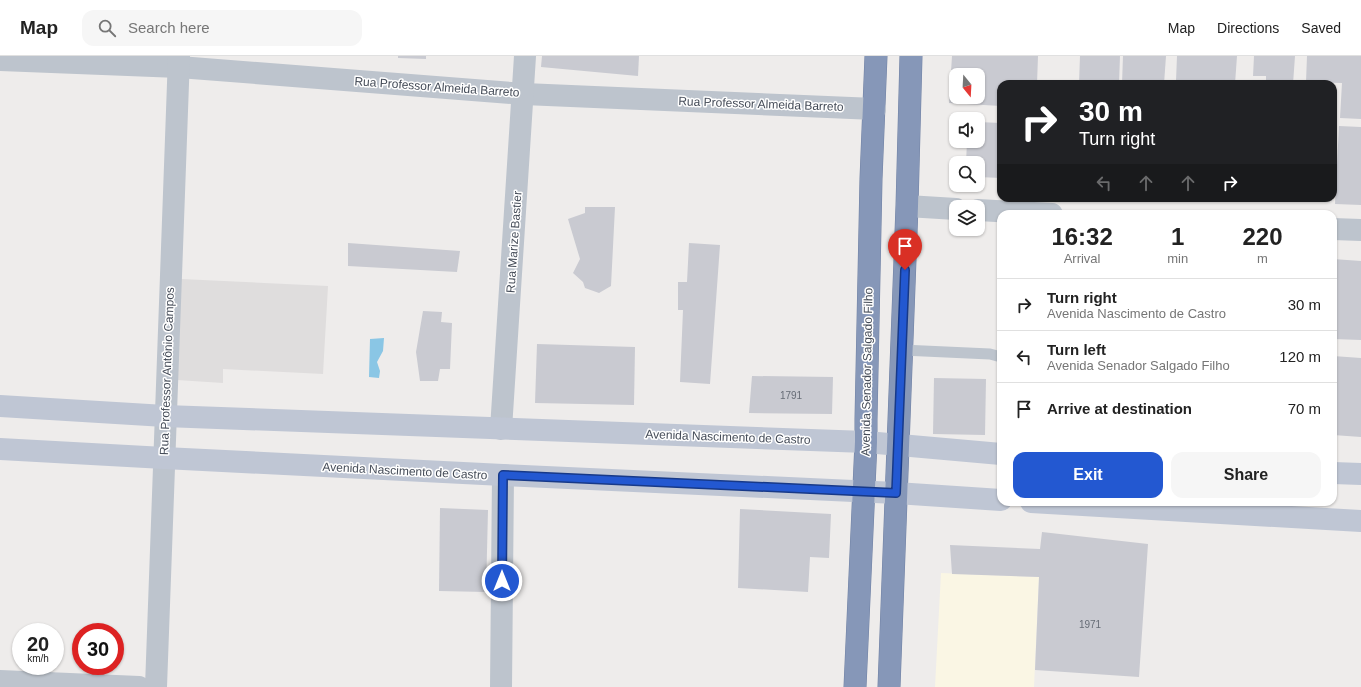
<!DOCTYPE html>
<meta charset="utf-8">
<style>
:root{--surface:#fff;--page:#f6f6f6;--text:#222;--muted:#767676;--line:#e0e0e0;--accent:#2358d1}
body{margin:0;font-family:Arial,sans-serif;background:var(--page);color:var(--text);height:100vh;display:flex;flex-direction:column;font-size:15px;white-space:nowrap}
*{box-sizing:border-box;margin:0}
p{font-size:13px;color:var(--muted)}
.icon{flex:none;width:22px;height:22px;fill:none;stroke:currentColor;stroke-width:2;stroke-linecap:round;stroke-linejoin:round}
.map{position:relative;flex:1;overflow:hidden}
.sheet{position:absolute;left:997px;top:154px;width:340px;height:296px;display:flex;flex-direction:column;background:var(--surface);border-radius:12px;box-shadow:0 1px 3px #0004}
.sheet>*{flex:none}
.top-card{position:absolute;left:997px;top:24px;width:340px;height:122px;border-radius:12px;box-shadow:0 1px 3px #0004;background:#202124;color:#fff;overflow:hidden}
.needle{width:26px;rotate:162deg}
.buttons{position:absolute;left:949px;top:12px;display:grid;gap:8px}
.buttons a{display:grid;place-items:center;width:36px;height:36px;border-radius:8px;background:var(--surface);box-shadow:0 1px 3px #0004;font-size:20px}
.speed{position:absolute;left:12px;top:567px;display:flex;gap:8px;font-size:20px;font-weight:700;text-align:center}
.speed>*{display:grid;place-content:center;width:52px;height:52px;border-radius:50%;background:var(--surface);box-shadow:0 1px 3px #0004;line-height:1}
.speed small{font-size:10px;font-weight:400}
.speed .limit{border:6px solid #d22;background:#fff;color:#111}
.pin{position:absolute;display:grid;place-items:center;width:34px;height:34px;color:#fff;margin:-41px -17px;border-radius:50% 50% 50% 0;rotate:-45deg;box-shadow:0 0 4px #0007}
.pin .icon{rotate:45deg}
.me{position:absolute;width:44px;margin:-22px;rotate:0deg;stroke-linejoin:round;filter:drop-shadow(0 0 3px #0008)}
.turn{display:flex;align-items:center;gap:14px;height:84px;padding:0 16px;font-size:18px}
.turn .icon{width:52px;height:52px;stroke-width:2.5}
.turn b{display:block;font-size:28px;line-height:34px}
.lanes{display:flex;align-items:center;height:38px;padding:0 16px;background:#0003;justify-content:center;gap:20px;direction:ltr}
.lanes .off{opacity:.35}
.eta{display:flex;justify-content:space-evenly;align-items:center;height:68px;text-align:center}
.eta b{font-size:24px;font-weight:700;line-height:28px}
.button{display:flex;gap:8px;margin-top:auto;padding:8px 16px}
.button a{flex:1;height:46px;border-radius:12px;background:var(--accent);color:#fff;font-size:16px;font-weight:700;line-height:46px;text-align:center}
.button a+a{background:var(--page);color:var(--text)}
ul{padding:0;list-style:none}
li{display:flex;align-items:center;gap:12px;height:52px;padding:0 16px;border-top:1px solid var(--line)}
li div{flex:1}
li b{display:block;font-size:15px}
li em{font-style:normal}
header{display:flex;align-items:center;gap:24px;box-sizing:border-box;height:56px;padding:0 20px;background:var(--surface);border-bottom:1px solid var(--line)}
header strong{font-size:19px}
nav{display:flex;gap:22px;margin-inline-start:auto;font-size:14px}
.search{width:280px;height:36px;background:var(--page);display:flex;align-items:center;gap:10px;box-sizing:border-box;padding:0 14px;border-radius:12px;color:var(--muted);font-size:15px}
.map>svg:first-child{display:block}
.commercial{fill:#faf6e4}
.education{fill:#dfdddd}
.water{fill:#8ac6e5}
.building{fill:#c9cad1;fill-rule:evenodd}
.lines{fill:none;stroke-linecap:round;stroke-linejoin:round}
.highway-casing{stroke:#7182a4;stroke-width:23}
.lane{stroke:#bdc4cd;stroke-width:11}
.street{stroke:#bdc4cd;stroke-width:22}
.secondary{stroke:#bfc6d4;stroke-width:22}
.highway{stroke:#8697b8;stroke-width:22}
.route-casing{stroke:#173988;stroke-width:10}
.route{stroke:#2358d1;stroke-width:7}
.labels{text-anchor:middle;stroke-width:3;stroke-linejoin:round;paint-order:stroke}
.number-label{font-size:10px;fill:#666c76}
.street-label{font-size:12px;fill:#454c58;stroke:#fff}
</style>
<header>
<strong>Map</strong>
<div class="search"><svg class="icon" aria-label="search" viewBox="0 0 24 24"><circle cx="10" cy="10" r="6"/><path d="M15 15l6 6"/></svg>Search here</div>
<nav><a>Map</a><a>Directions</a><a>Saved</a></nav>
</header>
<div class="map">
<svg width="1361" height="631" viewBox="0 0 1361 631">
<rect width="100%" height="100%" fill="#eeeceb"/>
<path class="commercial" d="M 941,517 L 1039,521 L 1034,631 L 935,631 Z"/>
<path class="education" d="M 181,223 L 328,230 L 323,318 L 223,313 L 223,327 L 177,324 Z"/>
<path class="water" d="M 384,282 L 383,295 L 377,306 L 380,315 L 379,322 L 369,321 L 370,283 Z"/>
<g class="building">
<path d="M 398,0 L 426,0 L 426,3 L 398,2 Z"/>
<path d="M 542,0 L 639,0 L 638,20 L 541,11 Z"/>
<path d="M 952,0 L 1038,0 L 1037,28 L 1001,28 L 1001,50 L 949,47 ZM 956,19 L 978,19 L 978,41 L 956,41 Z"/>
<path d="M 1080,0 L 1120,0 L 1119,28 L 1079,28 Z"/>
<path d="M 1123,0 L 1166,0 L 1164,28 L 1122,28 Z"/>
<path d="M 1177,0 L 1237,0 L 1235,28 L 1206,28 L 1206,26 L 1176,25 Z"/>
<path d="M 1254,0 L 1295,0 L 1293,28 L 1266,28 L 1266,20 L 1253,20 Z"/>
<path d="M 1307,0 L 1361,0 L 1361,63 L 1340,62 L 1342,27 L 1306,26 Z"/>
<path d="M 978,66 L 1001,67 L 1001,122 L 978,121 L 978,107 L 966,107 L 967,85 L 978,85 Z"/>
<path d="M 1339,70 L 1361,71 L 1361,149 L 1335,148 Z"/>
<path d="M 1291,142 L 1332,142 L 1332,145 L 1291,144 Z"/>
<path d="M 585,151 L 615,151 L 611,230 L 599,237 L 585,232 L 583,226 L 573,217 L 580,203 L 568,163 L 585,157 Z"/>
<path d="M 348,187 L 460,195 L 457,216 L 348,210 Z"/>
<path d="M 689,187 L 720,189 L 710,328 L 680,326 L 683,254 L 678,254 L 678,226 L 687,226 Z"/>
<path d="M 1333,203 L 1361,205 L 1361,284 L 1333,283 Z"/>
<path d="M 423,255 L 442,256 L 441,266 L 452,267 L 450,313 L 440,313 L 438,325 L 420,325 L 416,296 Z"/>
<path d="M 537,288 L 635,291 L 634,349 L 535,347 Z"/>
<path d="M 1333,300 L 1361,302 L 1361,381 L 1333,379 Z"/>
<path d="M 752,320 L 833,321 L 832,358 L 749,357 Z"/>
<path d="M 934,322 L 986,323 L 985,379 L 933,378 Z"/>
<path d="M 440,452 L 488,454 L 486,536 L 439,535 Z"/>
<path d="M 740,453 L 831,458 L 829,502 L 810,501 L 808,536 L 738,532 Z"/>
<path d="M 1042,476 L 1148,488 L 1139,621 L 1035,614 L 1039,521 L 952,518 L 950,489 L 1040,493 Z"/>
</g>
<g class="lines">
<defs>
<g id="highway">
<path d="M 855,631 L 866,386 L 866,363 L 871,123 L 876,0"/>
<path d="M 889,631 L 907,150 L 911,0"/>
</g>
</defs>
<use href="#highway" class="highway-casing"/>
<path class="lane" d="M 902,294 L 990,298 L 1001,301"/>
<g class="street">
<path d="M 0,4 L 179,11 L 524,38 L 875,53"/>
<path d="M 907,150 L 956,153"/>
<path d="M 978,154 L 1052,158"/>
<path d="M 1333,173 L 1361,174"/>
<path d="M 501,373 L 525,0"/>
<path d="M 0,625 L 139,631"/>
<path d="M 156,631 L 179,0"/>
<path d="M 501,631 L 503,419"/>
</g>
<g class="secondary">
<path d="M 0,350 L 165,360 L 866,386 L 1001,398"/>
<path d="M 0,393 L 164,402 L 503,419 L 896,437 L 1001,444"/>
<path d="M 1333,417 L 1361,418"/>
<path d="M 1031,446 L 1361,465"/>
</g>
<use href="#highway" class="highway"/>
</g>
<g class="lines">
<defs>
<path id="route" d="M 502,525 L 503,419 L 896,437 L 905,214"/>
</defs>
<use href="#route" class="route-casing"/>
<use href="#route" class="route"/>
</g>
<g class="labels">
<g class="number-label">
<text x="791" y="343">1791</text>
<text x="1090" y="572">1971</text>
</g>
<g class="street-label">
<text transform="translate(437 31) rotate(4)" y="4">Rua Professor Almeida Barreto</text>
<text transform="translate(761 48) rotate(2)" y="4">Rua Professor Almeida Barreto</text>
<text transform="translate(514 186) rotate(-86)" y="4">Rua Marize Bastier</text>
<text transform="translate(167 315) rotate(-88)" y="4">Rua Professor Antônio Campos</text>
<text transform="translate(867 316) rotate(-89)" y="4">Avenida Senador Salgado Filho</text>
<text transform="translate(728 381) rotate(2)" y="4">Avenida Nascimento de Castro</text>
<text transform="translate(405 415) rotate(3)" y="4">Avenida Nascimento de Castro</text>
</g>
</g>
</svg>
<div class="buttons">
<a><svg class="needle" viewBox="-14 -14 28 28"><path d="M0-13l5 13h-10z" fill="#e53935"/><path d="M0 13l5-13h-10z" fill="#767676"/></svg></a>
<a><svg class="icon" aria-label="sound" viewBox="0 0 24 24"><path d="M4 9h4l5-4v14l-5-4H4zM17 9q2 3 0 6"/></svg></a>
<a><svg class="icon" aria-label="search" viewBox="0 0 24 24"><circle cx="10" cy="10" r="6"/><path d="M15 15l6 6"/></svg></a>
<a><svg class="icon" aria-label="layers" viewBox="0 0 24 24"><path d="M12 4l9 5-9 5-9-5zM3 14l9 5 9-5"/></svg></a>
</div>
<div class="speed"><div>20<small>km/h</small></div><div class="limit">30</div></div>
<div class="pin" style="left:905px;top:214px;background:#d93025"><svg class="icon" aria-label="arrive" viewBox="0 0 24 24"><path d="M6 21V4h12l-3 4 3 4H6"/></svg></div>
<svg class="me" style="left:502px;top:525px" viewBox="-20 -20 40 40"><circle r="17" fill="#2358d1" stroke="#fff" stroke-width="3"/><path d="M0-11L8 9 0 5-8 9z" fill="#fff"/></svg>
<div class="top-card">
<div class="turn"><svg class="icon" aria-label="right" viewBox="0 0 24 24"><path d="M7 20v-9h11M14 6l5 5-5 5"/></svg><div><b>30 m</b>Turn right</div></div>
<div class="lanes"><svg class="icon off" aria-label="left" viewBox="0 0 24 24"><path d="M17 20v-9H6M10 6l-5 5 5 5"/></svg><svg class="icon off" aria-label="ahead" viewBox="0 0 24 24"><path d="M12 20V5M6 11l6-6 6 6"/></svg><svg class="icon off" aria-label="ahead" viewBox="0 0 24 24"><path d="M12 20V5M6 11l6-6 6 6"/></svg><svg class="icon" aria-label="right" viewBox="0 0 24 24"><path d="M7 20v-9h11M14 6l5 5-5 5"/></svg></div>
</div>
<section class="sheet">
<div class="eta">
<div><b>16:32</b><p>Arrival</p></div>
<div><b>1</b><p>min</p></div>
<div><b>220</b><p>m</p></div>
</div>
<ul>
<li><svg class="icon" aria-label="right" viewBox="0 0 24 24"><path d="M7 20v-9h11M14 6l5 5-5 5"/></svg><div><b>Turn right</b><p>Avenida Nascimento de Castro</p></div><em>30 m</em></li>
<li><svg class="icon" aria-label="left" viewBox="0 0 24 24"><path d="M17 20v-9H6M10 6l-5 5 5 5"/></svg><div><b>Turn left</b><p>Avenida Senador Salgado Filho</p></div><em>120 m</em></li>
<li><svg class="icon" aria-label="arrive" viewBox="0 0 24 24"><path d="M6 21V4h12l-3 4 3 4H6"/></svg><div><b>Arrive at destination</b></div><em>70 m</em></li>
</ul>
<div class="button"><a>Exit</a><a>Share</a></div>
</section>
</div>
